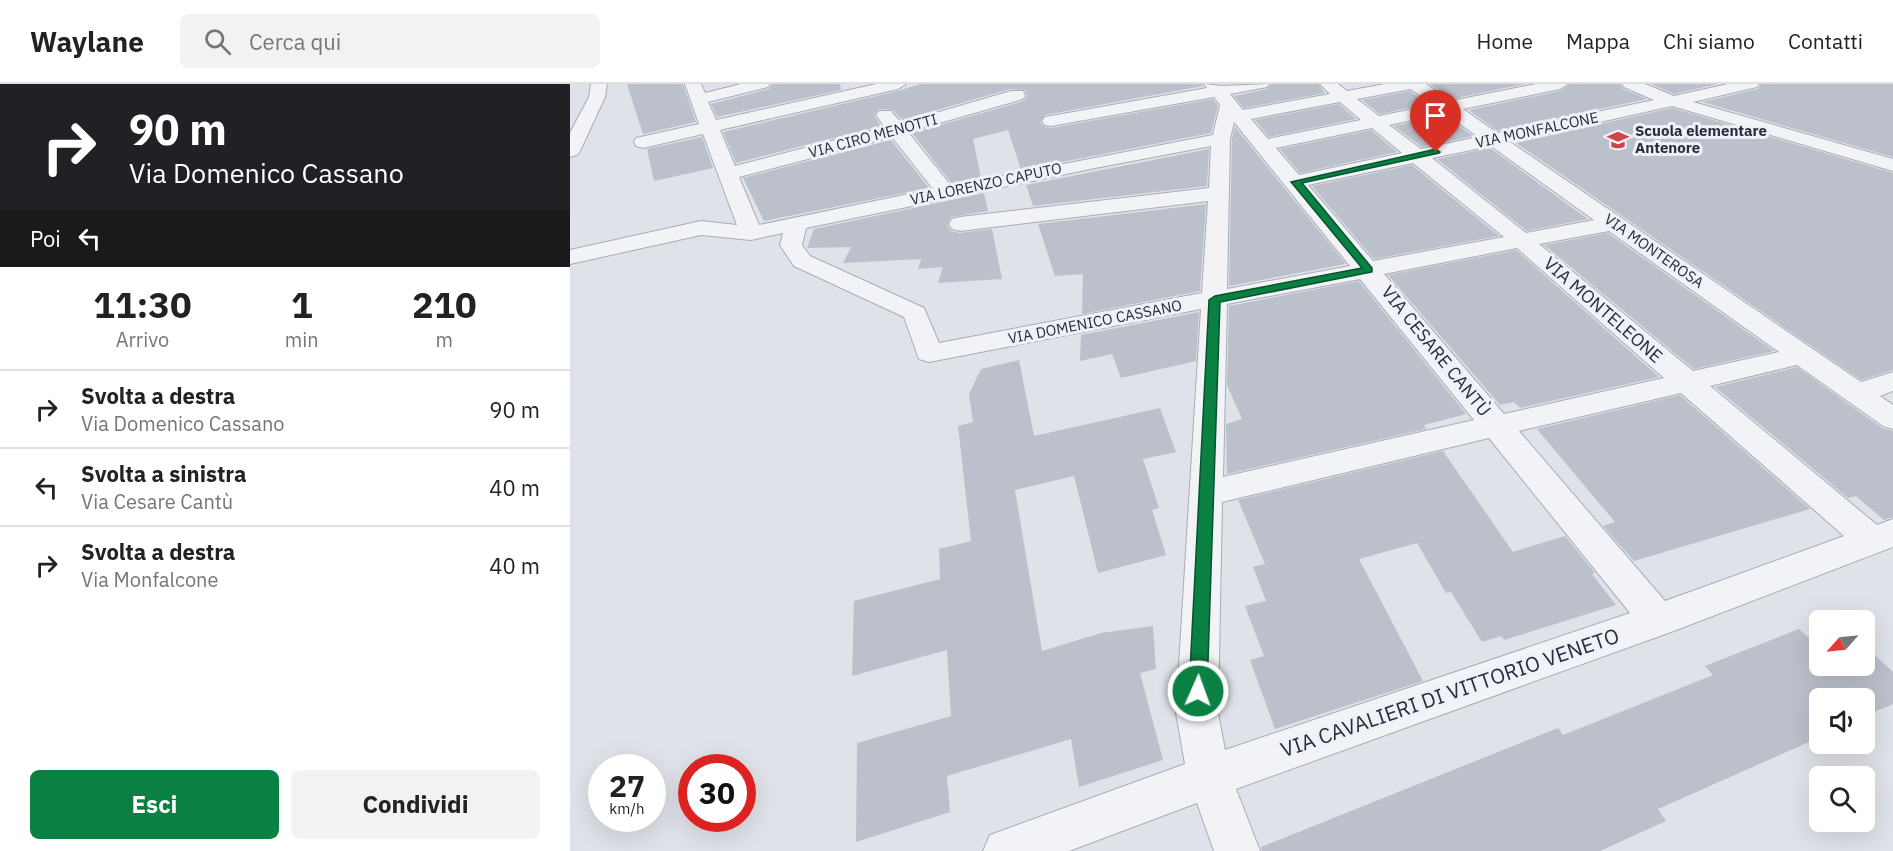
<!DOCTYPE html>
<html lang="it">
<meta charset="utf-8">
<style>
:root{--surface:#fff;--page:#f2f2f2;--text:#222;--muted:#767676;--line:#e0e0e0;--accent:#0b8043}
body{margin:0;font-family:"IBM Plex Sans",sans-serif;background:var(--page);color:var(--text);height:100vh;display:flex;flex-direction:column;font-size:22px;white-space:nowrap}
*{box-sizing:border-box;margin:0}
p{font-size:20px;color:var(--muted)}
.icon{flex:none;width:33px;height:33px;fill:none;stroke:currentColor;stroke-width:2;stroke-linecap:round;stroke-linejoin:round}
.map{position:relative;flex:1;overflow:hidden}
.details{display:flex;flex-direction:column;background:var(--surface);width:570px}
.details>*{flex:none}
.banner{background:#202124;color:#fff;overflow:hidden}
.needle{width:39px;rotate:243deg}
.buttons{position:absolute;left:1239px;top:526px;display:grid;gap:12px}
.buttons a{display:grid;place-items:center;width:66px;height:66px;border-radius:9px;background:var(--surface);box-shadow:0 6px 24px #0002;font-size:30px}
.speed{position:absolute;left:18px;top:670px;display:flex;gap:12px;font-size:30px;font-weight:700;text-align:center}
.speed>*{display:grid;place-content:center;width:78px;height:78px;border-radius:50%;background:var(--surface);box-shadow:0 6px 24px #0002;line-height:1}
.speed small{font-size:15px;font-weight:400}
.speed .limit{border:9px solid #d22;background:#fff;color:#111}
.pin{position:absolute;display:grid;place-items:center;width:51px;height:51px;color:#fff;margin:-62px -26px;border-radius:50% 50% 50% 0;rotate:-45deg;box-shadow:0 0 6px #0007}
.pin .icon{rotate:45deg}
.me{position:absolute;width:66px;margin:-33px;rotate:2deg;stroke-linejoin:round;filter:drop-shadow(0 0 4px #0008)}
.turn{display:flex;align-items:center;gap:21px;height:126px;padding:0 30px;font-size:27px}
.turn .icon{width:78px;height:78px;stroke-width:2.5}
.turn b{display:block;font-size:42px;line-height:51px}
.then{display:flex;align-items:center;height:57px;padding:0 30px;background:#0003;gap:12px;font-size:22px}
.eta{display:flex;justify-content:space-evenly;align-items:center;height:102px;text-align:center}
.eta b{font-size:36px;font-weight:700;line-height:42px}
.action{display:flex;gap:12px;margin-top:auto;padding:12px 30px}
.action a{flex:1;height:69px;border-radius:9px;background:var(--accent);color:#fff;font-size:24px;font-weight:700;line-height:69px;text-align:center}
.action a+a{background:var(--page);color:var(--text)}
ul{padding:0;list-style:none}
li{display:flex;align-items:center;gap:18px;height:78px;padding:0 30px;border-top:2px solid var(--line)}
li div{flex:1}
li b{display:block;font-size:22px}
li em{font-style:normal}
header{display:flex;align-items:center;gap:36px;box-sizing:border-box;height:84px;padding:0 30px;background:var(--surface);border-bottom:2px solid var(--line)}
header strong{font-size:28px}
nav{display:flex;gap:33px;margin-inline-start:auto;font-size:21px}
.search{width:420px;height:54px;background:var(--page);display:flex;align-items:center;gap:15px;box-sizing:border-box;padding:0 21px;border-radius:9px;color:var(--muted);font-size:22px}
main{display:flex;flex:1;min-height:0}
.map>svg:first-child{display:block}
.building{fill:#bcc0cb}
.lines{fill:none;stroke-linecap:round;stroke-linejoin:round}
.street-casing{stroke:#a8acb5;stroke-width:2}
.street{fill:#f2f3f7;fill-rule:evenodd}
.route{fill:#0b8043;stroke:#07532c;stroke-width:1.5}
.labels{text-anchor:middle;stroke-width:6;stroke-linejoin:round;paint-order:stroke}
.far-street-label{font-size:15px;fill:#282e3f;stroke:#eef1f6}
.far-poi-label{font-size:15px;font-weight:bold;fill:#282e3f;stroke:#eef1f6;text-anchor:start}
.street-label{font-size:18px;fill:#282e3f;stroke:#eef1f6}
.near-street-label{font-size:21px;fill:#282e3f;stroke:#eef1f6}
</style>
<header>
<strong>Waylane</strong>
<div class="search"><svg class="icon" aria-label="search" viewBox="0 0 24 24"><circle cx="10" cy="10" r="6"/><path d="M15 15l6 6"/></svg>Cerca qui</div>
<nav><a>Home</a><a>Mappa</a><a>Chi siamo</a><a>Contatti</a></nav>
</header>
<main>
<section class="details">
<div class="banner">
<div class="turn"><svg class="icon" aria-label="right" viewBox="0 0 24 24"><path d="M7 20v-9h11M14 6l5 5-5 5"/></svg><div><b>90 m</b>Via Domenico Cassano</div></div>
<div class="then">Poi<svg class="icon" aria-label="left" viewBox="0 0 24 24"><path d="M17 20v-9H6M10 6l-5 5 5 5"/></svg></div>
</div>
<div class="eta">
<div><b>11:30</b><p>Arrivo</p></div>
<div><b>1</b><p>min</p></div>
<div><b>210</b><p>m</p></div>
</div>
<ul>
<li><svg class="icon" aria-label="right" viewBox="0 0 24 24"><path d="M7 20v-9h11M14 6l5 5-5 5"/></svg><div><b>Svolta a destra</b><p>Via Domenico Cassano</p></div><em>90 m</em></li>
<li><svg class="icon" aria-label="left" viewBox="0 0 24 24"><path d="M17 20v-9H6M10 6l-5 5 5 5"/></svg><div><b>Svolta a sinistra</b><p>Via Cesare Cantù</p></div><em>40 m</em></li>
<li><svg class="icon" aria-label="right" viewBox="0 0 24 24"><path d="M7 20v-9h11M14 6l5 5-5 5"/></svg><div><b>Svolta a destra</b><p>Via Monfalcone</p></div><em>40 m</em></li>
</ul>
<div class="action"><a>Esci</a><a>Condividi</a></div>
</section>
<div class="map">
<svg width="1323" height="767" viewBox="0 0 1323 767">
<rect width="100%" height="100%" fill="#dfe2e8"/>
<g class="building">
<path d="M 57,0 L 113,0 L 126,38 L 73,50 Z"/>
<path d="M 202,0 L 270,0 L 271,6 L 147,33 L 141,20 L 199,5 Z"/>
<path d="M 350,0 L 632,0 L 633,2 L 475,31 L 470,38 L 475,43 L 481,44 L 643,15 L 648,22 L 641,49 L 451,86 L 438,46 L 403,55 L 411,94 L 382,100 L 342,49 L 454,17 L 457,12 L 455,6 L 440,5 L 332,36 L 323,26 L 309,25 L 304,31 L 311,42 L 166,79 L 153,48 L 328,7 Z"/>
<path d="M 701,0 L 748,0 L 755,9 L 674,24 L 664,12 L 697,5 Z"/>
<path d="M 860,0 L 955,0 L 881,15 Z"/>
<path d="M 1000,0 L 1050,0 L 1053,5 L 1077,15 L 927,47 L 899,26 L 990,7 Z"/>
<path d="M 1081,0 L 1148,0 L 1104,10 Z"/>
<path d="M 1191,0 L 1323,0 L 1323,73 L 1132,18 L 1188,5 Z"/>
<path d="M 840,7 L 858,20 L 810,30 L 792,16 Z"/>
<path d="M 769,20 L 786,35 L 699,53 L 685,36 Z"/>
<path d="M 1102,24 L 1323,89 L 1323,286 L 1291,296 L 946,59 Z"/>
<path d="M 874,31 L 903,52 L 852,63 L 824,42 Z"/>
<path d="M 665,43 L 776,180 L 659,202 L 662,55 Z"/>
<path d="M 801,46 L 827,68 L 730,89 L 710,65 Z"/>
<path d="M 132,53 L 143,84 L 84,97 L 77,65 Z"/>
<path d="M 321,56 L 359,104 L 194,137 L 173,94 Z"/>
<path d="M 920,64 L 1018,135 L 957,147 L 867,75 Z"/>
<path d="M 639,65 L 637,102 L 463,122 L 456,101 Z"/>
<path d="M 842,81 L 929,152 L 804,175 L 742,102 Z"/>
<path d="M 414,109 L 418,127 L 381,133 L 377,141 L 381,147 L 389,149 L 422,145 L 432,195 L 368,199 L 373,183 L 348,185 L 351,175 L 273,179 L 281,163 L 237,164 L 244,145 Z"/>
<path d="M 636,120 L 630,207 L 512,230 L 513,190 L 485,192 L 468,140 Z"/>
<path d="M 1038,149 L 1204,267 L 1124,285 L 974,161 Z"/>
<path d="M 946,166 L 1089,293 L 950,324 L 944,318 L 930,321 L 818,191 Z"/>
<path d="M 789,197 L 896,330 L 854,341 L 856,345 L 657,390 L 656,340 L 672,335 L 657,301 L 659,222 Z"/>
<path d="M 629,228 L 626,277 L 551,294 L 542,270 L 510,277 L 511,251 Z"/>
<path d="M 449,276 L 464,352 L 590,324 L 606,368 L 573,375 L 589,424 L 582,426 L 596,471 L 528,489 L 504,392 L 445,406 L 472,567 L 531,549 L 583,542 L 586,585 L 570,589 L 593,676 L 509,703 L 501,655 L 377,692 L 380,728 L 286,758 L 287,659 L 381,632 L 377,566 L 282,592 L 284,517 L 370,495 L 369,465 L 401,457 L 388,342 L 403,338 L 399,310 L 411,285 Z"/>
<path d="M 1227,283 L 1312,344 L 1323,347 L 1323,433 L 1314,436 L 1286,412 L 1278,414 L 1145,303 Z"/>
<path d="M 1110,311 L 1240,425 L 1064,477 L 1033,442 L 1045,438 L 967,345 Z"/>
<path d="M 873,367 L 943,468 L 995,452 L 1025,489 L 1022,490 L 1046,521 L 934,556 L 931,552 L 912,558 L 881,508 L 876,509 L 847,459 L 789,475 L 853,597 L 705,645 L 680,576 L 694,572 L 675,522 L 696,517 L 683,483 L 695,480 L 668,416 Z"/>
<path d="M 1229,545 L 1239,554 L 1250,550 L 1250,582 L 1294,582 L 1294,561 L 1323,588 L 1323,620 L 1294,632 L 1294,615 L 1250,615 L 1250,653 L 1088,725 L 1096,737 L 1030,767 L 692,767 L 691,763 L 988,644 L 993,651 L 1143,591 L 1135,582 Z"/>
</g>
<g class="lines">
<defs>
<g id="street">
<path d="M 21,0 L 37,0 L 35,13 L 10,67 L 7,71 L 0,73 L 0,49 L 19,13 Z"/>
<path d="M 115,0 L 131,0 L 135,9 L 171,0 L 200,0 L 198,3 L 138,18 L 146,36 L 306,0 L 336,0 L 328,5 L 150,46 L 165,82 L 315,43 L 306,31 L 309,27 L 321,27 L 331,39 L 441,7 L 453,7 L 455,11 L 453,15 L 338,48 L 381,102 L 643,51 L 650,21 L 644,13 L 481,42 L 475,41 L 472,37 L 475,33 L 481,32 L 637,4 L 634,0 L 652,2 L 699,0 L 697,3 L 660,10 L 673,26 L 760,10 L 750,0 L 768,0 L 777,7 L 815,0 L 856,0 L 881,17 L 966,0 L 998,0 L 990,5 L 893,25 L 927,49 L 1084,16 L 1054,3 L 1052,0 L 1075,0 L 1104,12 L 1158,0 L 1189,0 L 1187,3 L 1123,18 L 1323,75 L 1323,87 L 1102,22 L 940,58 L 1291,298 L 1323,288 L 1323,307 L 1310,312 L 1323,321 L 1323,345 L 1313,342 L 1227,281 L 1140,302 L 1307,441 L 1323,435 L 1323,463 L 1101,548 L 666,705 L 690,767 L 644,767 L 627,719 L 499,767 L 413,767 L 420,751 L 615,680 L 606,629 L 631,225 L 359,278 L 349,275 L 334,233 L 224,182 L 210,161 L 213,149 L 181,156 L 131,151 L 0,180 L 0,166 L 131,137 L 167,141 L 133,50 L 73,64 L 66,62 L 64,58 L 66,54 L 129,40 ZM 841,5 L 863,21 L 809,32 L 787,15 ZM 770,18 L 791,36 L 698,55 L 681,35 ZM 875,29 L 908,53 L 851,65 L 819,41 ZM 664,38 L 780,182 L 657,205 L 660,55 ZM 802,44 L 832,69 L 729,91 L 706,64 ZM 322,53 L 363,105 L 189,141 L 169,93 ZM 641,62 L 639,104 L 390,133 L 382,135 L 379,140 L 382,145 L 390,147 L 638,117 L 632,209 L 369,259 L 354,224 L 240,172 L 232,161 L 236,144 L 525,84 ZM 921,62 L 1024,136 L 956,149 L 862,74 ZM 843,79 L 934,153 L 803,177 L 738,101 ZM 1039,147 L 1209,268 L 1123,287 L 969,160 ZM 947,164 L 1094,294 L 934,330 L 814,190 ZM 790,195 L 904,336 L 653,393 L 657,220 ZM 1111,309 L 1274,452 L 1095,517 L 949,347 ZM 919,354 L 1060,529 L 655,666 L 648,629 L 652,418 Z"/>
</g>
</defs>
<use href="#street" class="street-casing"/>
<use href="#street" class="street"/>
</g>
<path class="route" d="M 866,65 L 870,68 L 869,69 L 732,99 L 802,184 L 802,188 L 650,218 L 637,607 L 634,613 L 628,615 L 622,613 L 619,607 L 639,216 L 645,212 L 792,184 L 721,98 Z"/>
<defs>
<symbol id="school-bare" viewBox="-9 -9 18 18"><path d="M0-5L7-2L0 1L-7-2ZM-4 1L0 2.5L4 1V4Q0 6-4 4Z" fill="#cd4449" stroke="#eef1f6" stroke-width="2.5" paint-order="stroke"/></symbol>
</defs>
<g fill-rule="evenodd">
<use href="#school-bare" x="1033" y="41" width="30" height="30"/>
</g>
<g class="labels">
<g class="far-street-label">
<text transform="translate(967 46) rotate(-12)" y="5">VIA MONFALCONE</text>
<text transform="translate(303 52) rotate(-15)" y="5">VIA CIRO MENOTTI</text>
<text transform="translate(416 100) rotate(-12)" y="5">VIA LORENZO CAPUTO</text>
<text transform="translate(1084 167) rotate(35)" y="5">VIA MONTEROSA</text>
<text transform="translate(525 238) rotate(-11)" y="5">VIA DOMENICO CASSANO</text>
</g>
<g class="far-poi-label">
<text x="1065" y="52">Scuola elementare<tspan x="1065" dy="17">Antenore</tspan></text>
</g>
<g class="street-label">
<text transform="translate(1033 226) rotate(41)" y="6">VIA MONTELEONE</text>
<text transform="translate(866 267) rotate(51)" y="6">VIA CESARE CANTÙ</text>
</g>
<g class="near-street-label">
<text transform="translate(880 609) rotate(-19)" y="7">VIA CAVALIERI DI VITTORIO VENETO</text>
</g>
</g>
</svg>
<div class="buttons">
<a><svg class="needle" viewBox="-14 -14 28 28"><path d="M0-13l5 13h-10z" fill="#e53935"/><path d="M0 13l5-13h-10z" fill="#767676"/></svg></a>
<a><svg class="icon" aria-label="sound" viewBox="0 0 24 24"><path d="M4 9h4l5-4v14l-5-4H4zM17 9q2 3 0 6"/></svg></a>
<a><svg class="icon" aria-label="search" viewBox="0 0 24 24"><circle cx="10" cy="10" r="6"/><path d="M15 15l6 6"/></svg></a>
</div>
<div class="speed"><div>27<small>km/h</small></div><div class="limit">30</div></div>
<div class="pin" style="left:866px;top:68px;background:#d93025"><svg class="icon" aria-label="arrive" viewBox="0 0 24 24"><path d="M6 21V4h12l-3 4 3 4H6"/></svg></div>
<svg class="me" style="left:628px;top:607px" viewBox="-20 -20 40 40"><circle r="17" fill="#0b8043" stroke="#fff" stroke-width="3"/><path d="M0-11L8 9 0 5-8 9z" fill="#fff"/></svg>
</div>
</main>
